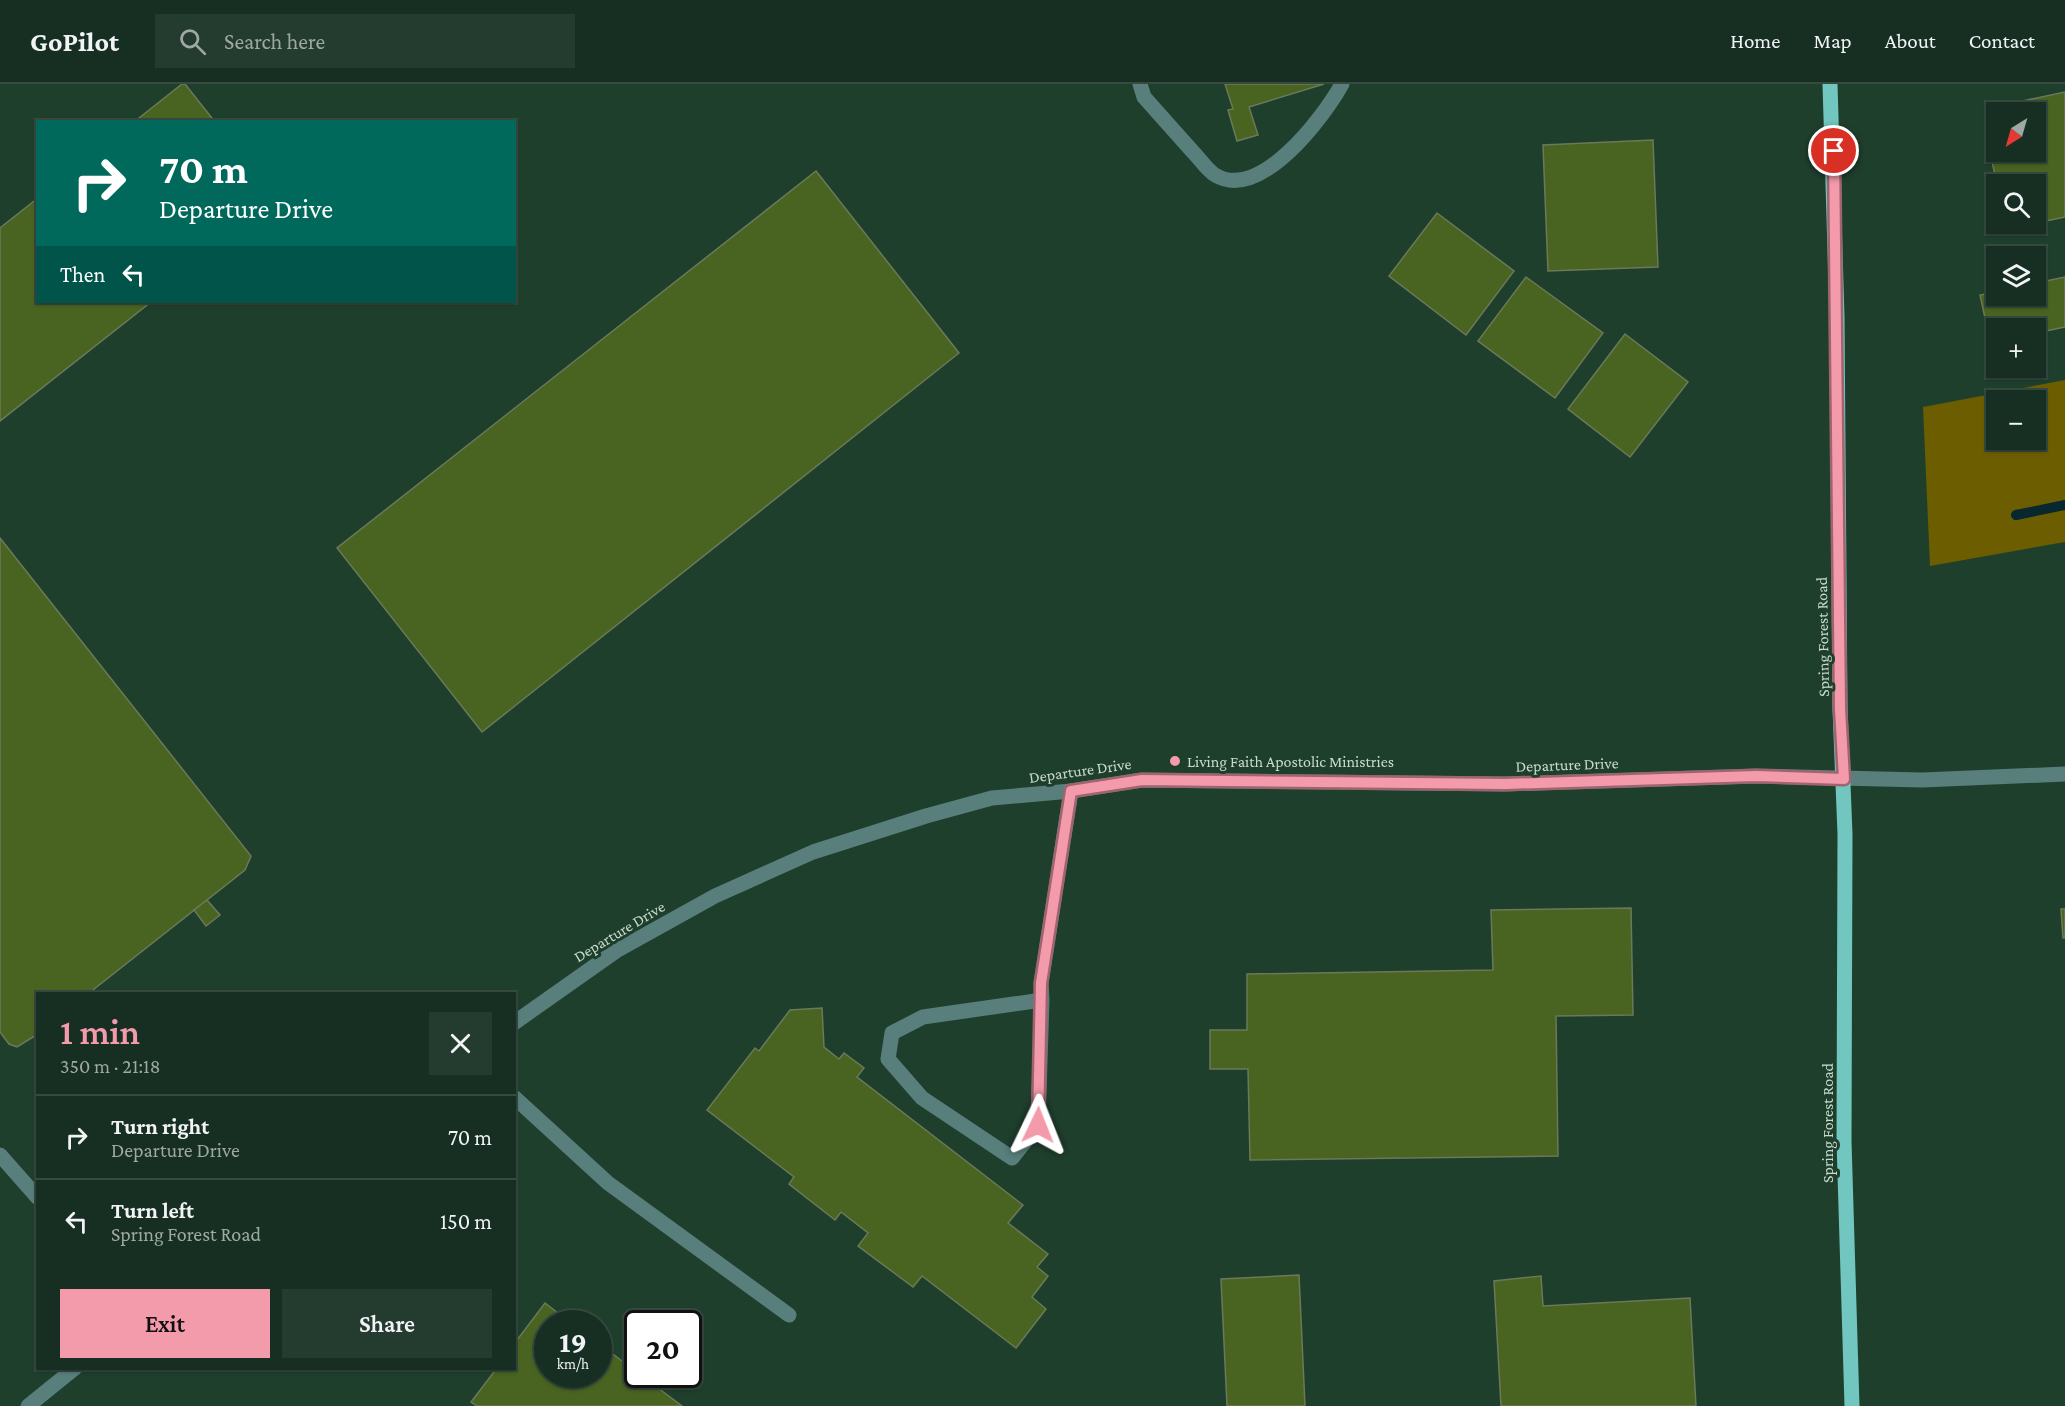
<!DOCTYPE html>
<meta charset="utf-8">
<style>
:root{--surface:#172f22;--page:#243b2f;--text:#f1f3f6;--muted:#9ea9a5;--line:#364a40;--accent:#f39aab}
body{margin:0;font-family:"Crimson Pro",serif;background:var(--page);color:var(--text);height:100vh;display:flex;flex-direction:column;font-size:22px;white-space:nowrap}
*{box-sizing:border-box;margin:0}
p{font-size:20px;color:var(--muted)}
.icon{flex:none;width:33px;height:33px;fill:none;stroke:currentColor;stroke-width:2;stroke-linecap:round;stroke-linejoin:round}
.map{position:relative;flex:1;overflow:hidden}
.details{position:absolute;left:36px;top:908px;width:480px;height:378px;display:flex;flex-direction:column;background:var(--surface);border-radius:0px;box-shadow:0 2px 4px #0004,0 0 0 2px var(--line)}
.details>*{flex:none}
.top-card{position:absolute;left:36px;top:36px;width:480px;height:183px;border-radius:0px;box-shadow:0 2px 4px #0004,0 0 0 2px var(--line);background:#00695c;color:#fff;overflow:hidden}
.needle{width:39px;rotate:217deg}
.buttons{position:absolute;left:1986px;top:18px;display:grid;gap:12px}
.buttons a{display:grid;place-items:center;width:60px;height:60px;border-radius:0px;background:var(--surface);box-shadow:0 2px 4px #0004,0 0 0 2px var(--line);font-size:30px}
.speed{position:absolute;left:534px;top:1226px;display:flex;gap:12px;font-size:30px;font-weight:700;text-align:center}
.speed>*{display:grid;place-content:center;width:78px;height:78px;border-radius:50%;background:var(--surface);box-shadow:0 2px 4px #0004,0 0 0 2px var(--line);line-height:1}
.speed small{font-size:15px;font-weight:400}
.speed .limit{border:3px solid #111;border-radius:9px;background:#fff;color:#111}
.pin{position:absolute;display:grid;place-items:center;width:51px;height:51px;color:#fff;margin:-26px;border:3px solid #fff;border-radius:50%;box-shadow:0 2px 6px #0007}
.me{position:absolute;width:66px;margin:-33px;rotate:2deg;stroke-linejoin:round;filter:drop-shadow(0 0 4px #0008)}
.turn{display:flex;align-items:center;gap:21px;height:126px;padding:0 24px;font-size:27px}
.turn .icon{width:78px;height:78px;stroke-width:2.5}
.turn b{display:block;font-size:42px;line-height:51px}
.then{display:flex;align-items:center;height:57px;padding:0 24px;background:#0003;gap:12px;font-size:22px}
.round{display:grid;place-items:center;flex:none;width:63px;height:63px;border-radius:0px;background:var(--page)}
.summary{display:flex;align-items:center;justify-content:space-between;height:102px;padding:0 24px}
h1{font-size:36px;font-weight:600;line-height:45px;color:var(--accent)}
.action{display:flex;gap:12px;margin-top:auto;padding:12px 24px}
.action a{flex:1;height:69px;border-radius:0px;background:var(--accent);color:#111;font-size:24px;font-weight:600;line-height:69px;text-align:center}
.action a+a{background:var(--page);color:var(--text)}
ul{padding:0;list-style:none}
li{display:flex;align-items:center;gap:18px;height:84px;padding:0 24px;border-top:2px solid var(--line)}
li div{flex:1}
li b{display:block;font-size:22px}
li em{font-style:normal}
header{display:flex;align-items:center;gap:36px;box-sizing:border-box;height:84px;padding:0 30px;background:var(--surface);border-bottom:2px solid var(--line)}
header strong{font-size:28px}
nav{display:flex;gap:33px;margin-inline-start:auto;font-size:21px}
.search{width:420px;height:54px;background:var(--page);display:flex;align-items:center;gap:15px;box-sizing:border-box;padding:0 21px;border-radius:0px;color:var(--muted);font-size:22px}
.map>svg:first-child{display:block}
.forest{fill:#6c5d00;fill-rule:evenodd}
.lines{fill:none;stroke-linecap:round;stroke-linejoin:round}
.stream{stroke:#082830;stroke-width:10}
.building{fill:#496320;stroke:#6b795a;stroke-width:1.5}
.minor{stroke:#587f7c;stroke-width:15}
.major{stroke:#71c6bf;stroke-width:15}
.route-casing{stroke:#9e646f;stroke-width:15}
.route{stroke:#f39aab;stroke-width:10}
.poi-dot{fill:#f39aab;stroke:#1f3f2d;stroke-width:2}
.labels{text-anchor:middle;stroke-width:6;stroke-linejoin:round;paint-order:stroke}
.street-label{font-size:16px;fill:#c8dace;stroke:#1f3f2d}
.poi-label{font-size:16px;fill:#c8dace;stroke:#1f3f2d;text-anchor:start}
</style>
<header>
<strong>GoPilot</strong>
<div class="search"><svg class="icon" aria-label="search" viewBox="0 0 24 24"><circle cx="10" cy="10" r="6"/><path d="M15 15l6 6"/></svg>Search here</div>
<nav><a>Home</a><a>Map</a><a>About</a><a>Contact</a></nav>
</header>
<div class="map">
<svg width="2065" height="1322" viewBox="0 0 2065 1322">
<rect width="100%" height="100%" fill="#1f3f2d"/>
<path class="forest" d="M 2065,296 L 2065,458 L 1930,482 L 1923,323 ZM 1996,316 L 2036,316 L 2036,356 L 1996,356 Z"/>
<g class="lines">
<path class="stream" d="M 2016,431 L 2065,421"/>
</g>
<g class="building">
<path d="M 182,0 L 185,0 L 215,38 L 134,38 Z"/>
<path d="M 1225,0 L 1324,0 L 1249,23 L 1258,51 L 1237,57 L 1228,26 L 1233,25 Z"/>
<path d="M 2065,8 L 2065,133 L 2036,139 L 2036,100 L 1997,100 L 1989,64 L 1996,62 L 1996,68 L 2036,68 L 2036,28 L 1996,28 L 1996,57 L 1990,24 Z"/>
<path d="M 1653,56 L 1658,183 L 1548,187 L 1543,61 Z"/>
<path d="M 816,87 L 959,269 L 482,648 L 337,464 Z"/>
<path d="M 38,114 L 38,218 L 151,218 L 0,337 L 0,144 Z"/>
<path d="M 1437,129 L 1514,187 L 1466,251 L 1389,192 Z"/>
<path d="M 2015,140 L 2035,140 L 2015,144 Z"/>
<path d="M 1526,193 L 1603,249 L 1555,314 L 1478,257 Z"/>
<path d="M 2065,193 L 2065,243 L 2036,249 L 2036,244 L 2028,243 L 1996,244 L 1996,250 L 1989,252 L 1980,211 L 1996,208 L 1996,212 L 2036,212 L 2036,199 Z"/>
<path d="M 1625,250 L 1688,298 L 1630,373 L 1568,325 Z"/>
<path d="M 0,454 L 251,772 L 245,786 L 89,909 L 38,909 L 38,950 L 17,963 L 9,960 L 0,948 Z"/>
<path d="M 207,816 L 220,831 L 206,842 L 194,826 Z"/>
<path d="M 1631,824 L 1633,931 L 1556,932 L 1558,1072 L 1250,1076 L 1248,985 L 1210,985 L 1210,946 L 1247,946 L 1247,890 L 1493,886 L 1491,826 Z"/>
<path d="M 2061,825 L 2065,825 L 2065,854 L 2063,854 Z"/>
<path d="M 822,924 L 824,963 L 839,975 L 844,969 L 864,984 L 857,993 L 1023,1121 L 1008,1139 L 1048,1170 L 1037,1183 L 1048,1192 L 1032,1213 L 1046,1225 L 1016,1264 L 922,1192 L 913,1203 L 858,1162 L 868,1149 L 841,1128 L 835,1136 L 789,1100 L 794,1093 L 707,1026 L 755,964 L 759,967 L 790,926 Z"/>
<path d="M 1299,1191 L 1305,1322 L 1227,1322 L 1221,1195 Z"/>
<path d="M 1541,1192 L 1543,1222 L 1690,1214 L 1696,1322 L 1501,1322 L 1494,1197 Z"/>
<path d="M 545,1219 L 571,1239 L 548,1239 L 548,1290 L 598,1290 L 598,1259 L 682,1322 L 477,1322 L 471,1318 L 497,1284 L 514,1284 L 514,1260 Z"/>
</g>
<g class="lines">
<g class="minor">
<path d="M 1140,0 L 1144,13 C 1160,31 1177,50 1193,68 C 1200,75 1207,86 1215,91 C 1260,118 1323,34 1342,0"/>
<path d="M 1042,916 L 923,933 L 892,949 L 888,975 L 922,1014 L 1012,1074 L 1038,1041 L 1042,916 L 1041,899 L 1071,707"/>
<path d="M 514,939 L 616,867 L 715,812 L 813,768 L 926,732 L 992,714 L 1071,707 L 1142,696 L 1506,700 L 1756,692 L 1922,696 L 2065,690"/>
<path d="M 514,1013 L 608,1099 L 789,1231"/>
<path d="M 0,1071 L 38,1114"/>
<path d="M 28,1322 L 75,1284"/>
</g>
<path class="major" d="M 1830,0 L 1837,233 L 1840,625 L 1845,750 L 1844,1057 L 1852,1322"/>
</g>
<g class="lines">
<defs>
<path id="route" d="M 1038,1041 L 1041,899 L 1071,707 L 1142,696 L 1506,700 L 1756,692 L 1844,695 L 1840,625 L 1834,67"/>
</defs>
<use href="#route" class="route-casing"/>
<use href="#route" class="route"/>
</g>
<circle class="poi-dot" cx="1175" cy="677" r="6"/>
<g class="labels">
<g class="street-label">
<text transform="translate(1822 553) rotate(-91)" y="6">Spring Forest Road</text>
<text transform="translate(1567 680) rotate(-2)" y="6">Departure Drive</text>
<text transform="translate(1080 686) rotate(-8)" y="6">Departure Drive</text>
<text transform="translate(619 847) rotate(-31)" y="6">Departure Drive</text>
<text transform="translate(1827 1039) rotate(-90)" y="6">Spring Forest Road</text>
</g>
<g class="poi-label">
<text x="1187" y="683">Living Faith Apostolic Ministries</text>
</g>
</g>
</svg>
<div class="buttons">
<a><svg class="needle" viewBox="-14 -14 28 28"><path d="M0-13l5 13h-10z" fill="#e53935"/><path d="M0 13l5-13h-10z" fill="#9ea9a5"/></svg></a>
<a><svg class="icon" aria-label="search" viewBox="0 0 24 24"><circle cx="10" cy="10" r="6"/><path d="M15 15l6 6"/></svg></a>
<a><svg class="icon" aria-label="layers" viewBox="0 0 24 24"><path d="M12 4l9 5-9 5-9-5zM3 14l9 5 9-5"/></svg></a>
<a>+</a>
<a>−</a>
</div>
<div class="speed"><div>19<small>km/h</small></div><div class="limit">20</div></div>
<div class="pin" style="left:1834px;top:67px;background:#d93025"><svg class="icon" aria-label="arrive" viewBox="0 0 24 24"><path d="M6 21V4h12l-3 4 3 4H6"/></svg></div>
<svg class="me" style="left:1038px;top:1041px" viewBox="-20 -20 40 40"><path d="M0-17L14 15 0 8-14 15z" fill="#f39aab" stroke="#fff" stroke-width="4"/></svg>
<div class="top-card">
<div class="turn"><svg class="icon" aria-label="right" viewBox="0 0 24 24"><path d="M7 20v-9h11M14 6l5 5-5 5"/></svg><div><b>70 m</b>Departure Drive</div></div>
<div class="then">Then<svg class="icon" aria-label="left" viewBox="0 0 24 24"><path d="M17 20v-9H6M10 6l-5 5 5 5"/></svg></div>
</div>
<section class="details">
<div class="summary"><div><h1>1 min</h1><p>350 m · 21:18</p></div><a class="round"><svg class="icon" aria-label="close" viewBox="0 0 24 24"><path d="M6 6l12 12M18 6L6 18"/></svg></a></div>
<ul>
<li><svg class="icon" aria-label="right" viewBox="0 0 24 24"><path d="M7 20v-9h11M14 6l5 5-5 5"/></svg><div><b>Turn right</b><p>Departure Drive</p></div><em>70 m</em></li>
<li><svg class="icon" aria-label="left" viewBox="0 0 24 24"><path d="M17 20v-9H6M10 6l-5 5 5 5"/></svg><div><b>Turn left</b><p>Spring Forest Road</p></div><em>150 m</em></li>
</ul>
<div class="action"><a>Exit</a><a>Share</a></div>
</section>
</div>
